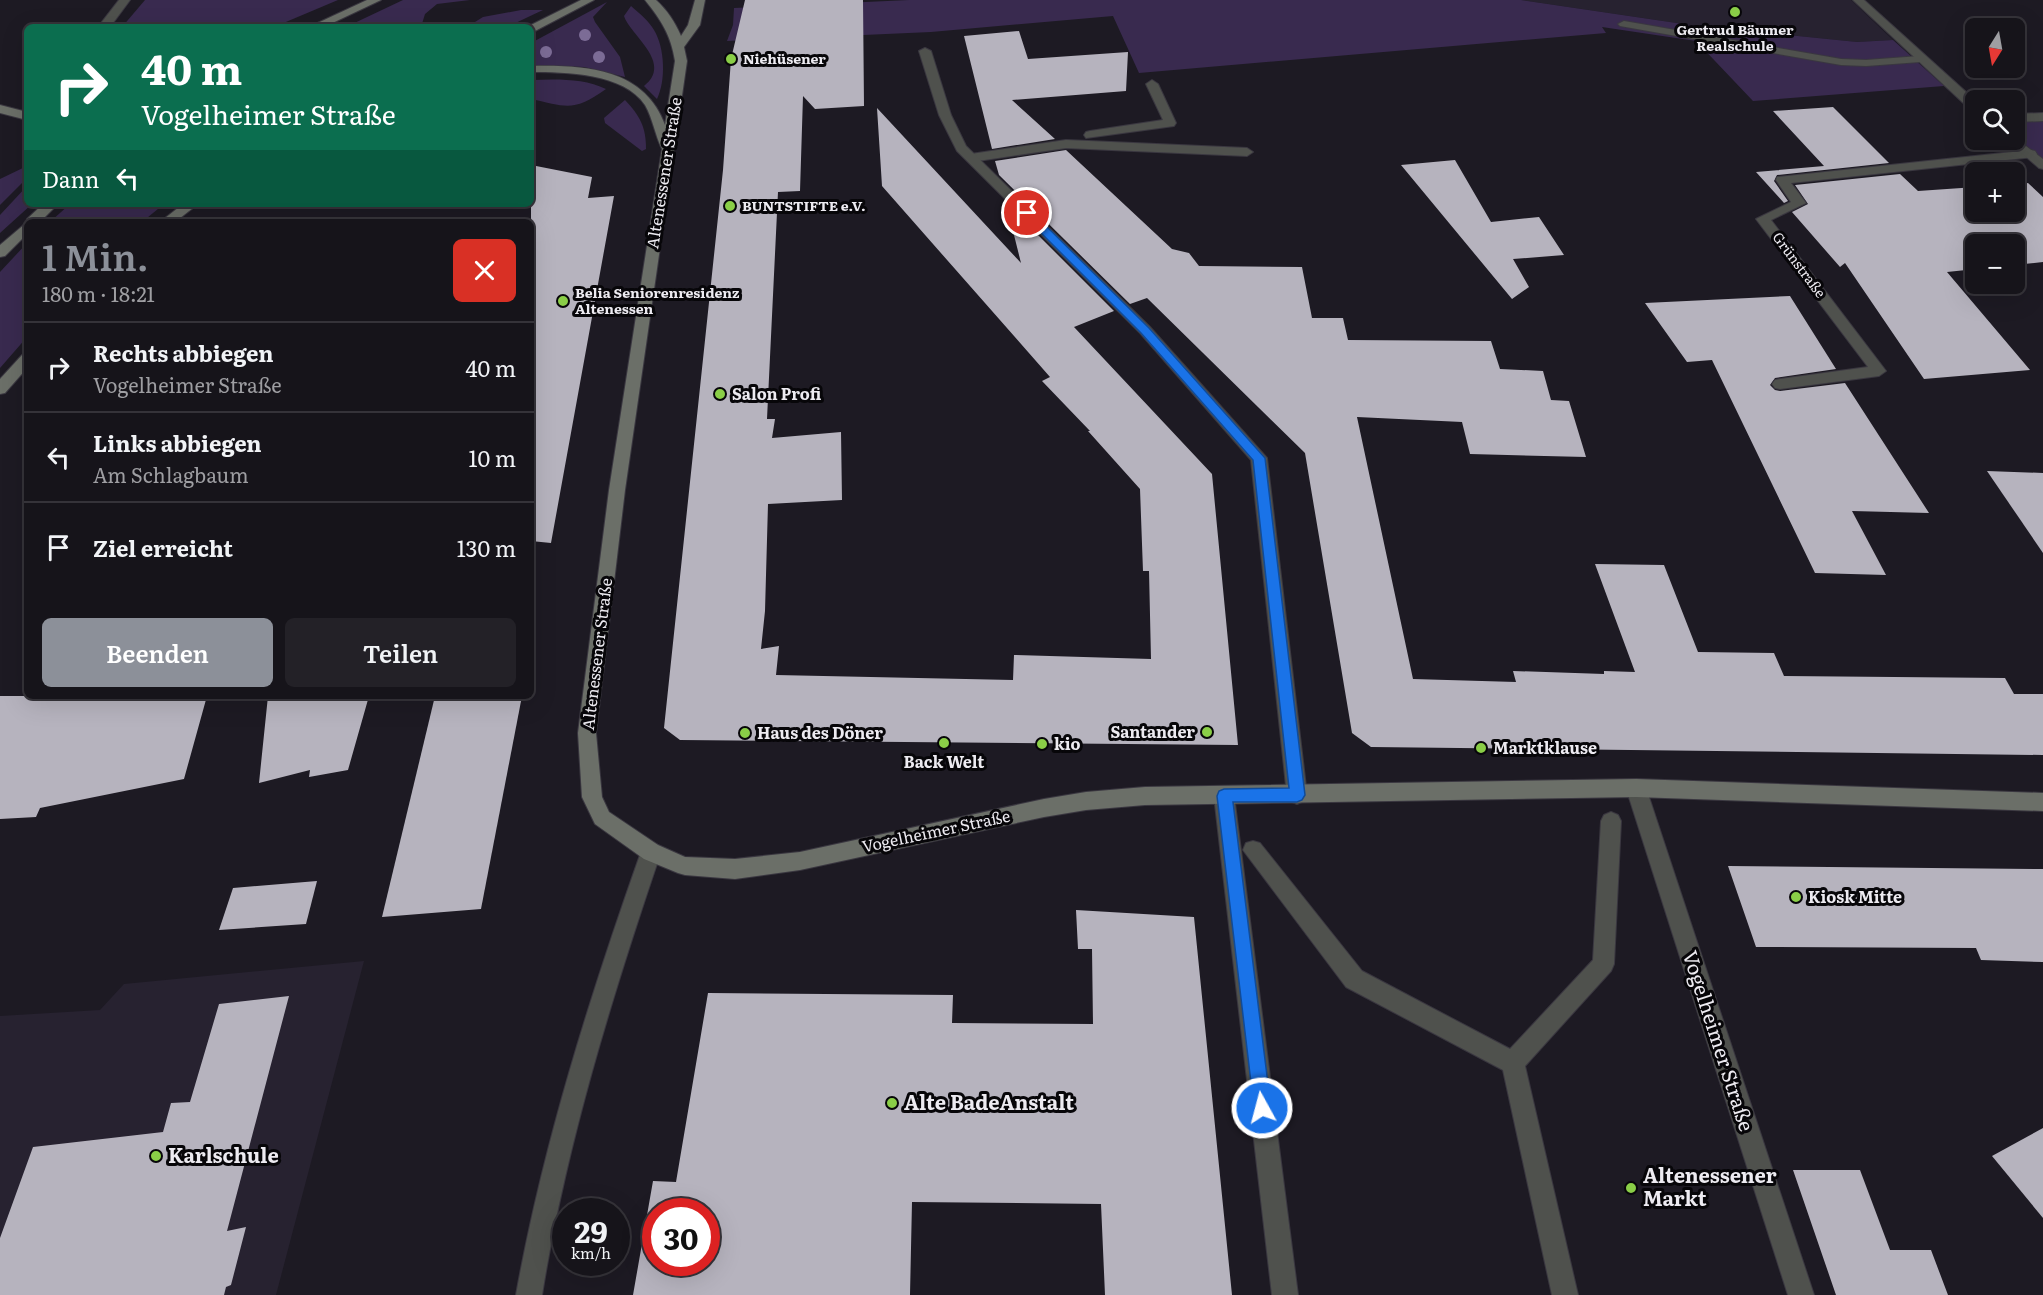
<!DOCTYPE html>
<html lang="de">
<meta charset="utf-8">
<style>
:root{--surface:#16141a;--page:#232127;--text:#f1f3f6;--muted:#9e9ea2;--line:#353339;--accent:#8c9099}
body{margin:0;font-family:Literata,serif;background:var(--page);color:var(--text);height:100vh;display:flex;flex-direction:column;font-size:22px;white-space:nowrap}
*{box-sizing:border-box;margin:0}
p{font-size:20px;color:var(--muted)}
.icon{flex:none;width:33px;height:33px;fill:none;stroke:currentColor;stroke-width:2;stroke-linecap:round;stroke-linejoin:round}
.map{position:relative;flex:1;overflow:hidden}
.details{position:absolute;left:24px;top:219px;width:510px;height:480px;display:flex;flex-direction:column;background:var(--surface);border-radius:9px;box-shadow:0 6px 24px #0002,0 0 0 2px var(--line)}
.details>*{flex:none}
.banner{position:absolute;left:24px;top:24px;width:510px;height:183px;border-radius:9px;box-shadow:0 6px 24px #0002,0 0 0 2px var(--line);background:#0b6e4f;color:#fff;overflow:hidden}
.needle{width:39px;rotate:191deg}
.tools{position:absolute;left:1965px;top:18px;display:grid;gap:12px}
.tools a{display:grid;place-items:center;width:60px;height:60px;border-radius:9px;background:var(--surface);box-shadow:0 6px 24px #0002,0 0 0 2px var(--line);font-size:30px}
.speed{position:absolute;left:552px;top:1198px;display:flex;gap:12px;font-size:30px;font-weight:700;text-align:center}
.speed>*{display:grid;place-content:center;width:78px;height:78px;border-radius:50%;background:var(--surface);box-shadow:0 6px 24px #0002,0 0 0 2px var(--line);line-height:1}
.speed small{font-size:15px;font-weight:400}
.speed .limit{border:9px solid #d22;background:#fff;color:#111}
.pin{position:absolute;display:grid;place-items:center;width:51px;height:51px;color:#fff;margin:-26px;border:3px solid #fff;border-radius:50%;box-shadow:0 2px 6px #0007}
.me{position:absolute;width:66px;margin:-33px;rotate:353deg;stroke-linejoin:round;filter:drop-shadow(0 0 4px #0008)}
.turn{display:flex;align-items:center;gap:21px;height:126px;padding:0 18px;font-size:27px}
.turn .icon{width:78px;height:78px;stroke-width:2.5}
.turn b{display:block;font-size:42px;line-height:51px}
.then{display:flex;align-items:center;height:57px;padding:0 18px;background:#0003;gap:12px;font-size:22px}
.round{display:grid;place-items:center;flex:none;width:63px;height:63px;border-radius:9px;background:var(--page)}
.summary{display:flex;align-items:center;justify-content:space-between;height:102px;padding:0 18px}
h1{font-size:36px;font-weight:600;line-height:45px;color:var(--accent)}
.cta{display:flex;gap:12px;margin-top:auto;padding:12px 18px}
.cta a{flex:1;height:69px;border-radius:9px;background:var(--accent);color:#fff;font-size:24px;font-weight:600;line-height:69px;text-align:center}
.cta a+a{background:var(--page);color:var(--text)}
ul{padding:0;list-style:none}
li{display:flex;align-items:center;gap:18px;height:90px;padding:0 18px;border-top:2px solid var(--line)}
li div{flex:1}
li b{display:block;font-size:22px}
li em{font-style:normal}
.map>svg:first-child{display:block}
.built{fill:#272230}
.green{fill:#392a4f}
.building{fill:#b6b3be;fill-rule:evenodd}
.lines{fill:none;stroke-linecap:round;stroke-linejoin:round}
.service-casing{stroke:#3a3740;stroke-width:2}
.pedestrian-casing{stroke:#3a3740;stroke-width:2}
.minor-casing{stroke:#3a3740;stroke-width:2}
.secondary-casing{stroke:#3a3740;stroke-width:2}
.service{fill:#4f514d;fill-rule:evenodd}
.pedestrian{fill:#4f514d;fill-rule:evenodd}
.minor{fill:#4f514d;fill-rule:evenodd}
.secondary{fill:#6b6f68;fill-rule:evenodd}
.tree{fill:#7c6c96}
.route{fill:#1a73e8;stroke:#114b97;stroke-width:1.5}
.poi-dot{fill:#8ace47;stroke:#070609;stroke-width:2}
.labels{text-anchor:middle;stroke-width:6;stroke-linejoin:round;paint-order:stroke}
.far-poi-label{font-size:14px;font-weight:bold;fill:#edebf1;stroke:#070609;text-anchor:start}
.far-street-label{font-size:14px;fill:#edebf1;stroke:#070609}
.street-label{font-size:16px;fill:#edebf1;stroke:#070609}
.poi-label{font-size:16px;font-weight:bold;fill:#edebf1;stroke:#070609;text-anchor:start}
.near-street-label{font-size:20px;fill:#edebf1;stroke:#070609}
.near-poi-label{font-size:20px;font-weight:bold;fill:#edebf1;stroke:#070609;text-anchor:start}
</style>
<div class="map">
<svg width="2043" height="1295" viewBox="0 0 2043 1295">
<rect width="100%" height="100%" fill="#1d1a23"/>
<g class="built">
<path d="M 1521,0 L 1851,0 L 1893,40 L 1857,42 L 1690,25 Z"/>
<path d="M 364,961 L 276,1295 L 0,1295 L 0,1016 L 100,1010 L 124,984 Z"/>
</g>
<g class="green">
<path d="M 145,0 L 338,0 L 274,27 L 122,27 Z"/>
<path d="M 403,0 L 470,0 L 437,4 L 425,14 L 421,27 L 346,27 Z"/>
<path d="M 909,0 L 1521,0 L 1690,25 L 1857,42 L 1893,40 L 1944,86 L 1753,101 L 1696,41 L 1602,27 L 1606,33 L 1139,73 L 1113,16 L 931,32 L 727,41 L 733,25 L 734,8 Z"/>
<path d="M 607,2 L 593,17 L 595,22 L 620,57 L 625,77 L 584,67 L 531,65 L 531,43 Z"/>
<path d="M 631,6 C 639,13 649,21 654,30 C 665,48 666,81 657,99 L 644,86 C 674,63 630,35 624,16 Z"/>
<path d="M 521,10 L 543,10 L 507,27 L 467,27 L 483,17 Z"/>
<path d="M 531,80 C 555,79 584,78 606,89 C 574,112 567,107 531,99 Z"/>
<path d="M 625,100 C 640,116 646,127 646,149 L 642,151 L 605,123 L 604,118 Z"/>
<path d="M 2043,120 L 2043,160 L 2015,136 L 2015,121 Z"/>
<path d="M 27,166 L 27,178 L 0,205 L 0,179 Z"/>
<path d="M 27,186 L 27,204 L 32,204 L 0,233 L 0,215 Z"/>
<path d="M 70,204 L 164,204 L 142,222 L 50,222 Z"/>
<path d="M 27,243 L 27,337 L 0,368 L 0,272 Z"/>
</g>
<g class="building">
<path d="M 745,0 L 863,0 L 864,106 L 815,109 L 803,96 L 800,191 L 778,192 L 767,419 L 775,419 L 772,438 L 841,432 L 842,500 L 768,504 L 765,611 L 761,649 L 779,646 L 776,675 L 1013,680 L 1014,655 L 1151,659 L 1149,571 L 1143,571 L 1140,489 L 1088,431 L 1090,431 L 1042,381 L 1050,377 L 882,186 L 877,108 L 1021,263 L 1006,203 L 1114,311 L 1074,327 L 1212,474 L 1238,745 L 680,740 L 664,728 L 723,170 L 731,59 Z"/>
<path d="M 1019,31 L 1028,59 L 1128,52 L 1126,91 L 1012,100 L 1055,139 L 992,149 L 964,36 Z"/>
<path d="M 1833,107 L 1889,163 L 1777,175 L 1774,181 L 1788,201 L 1784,203 L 1756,172 L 1824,166 L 1773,111 Z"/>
<path d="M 1066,150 L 1172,249 L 1189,253 L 1199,266 L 1302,267 L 1312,318 L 1343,318 L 1348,340 L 1491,341 L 1500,369 L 1543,371 L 1551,400 L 1569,401 L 1586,457 L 1470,454 L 1462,422 L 1357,417 L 1413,679 L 1516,682 L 1513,671 L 1604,674 L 1604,671 L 1635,672 L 1595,564 L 1664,565 L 1698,652 L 1774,653 L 1784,676 L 2005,678 L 2014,694 L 2043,694 L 2043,755 L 1371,747 L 1352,733 L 1305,453 L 1147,298 L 1130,304 L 999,175 L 995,161 Z"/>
<path d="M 1455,160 L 1491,222 L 1539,217 L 1564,255 L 1513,259 L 1529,287 L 1512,299 L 1401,165 Z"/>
<path d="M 531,165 L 592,177 L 588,198 L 614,196 L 551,543 L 531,541 Z"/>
<path d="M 1900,174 L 1918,191 L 1976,187 L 1976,212 L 2014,212 L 2014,185 L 2028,183 L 2043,197 L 2043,262 L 2014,265 L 2014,244 L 1976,244 L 1976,269 L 1947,272 L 2030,370 L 1924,379 L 1845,263 L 1840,267 L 1792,212 L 1808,204 L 1795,185 Z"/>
<path d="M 1790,296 L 1836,369 L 1775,378 L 1770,385 L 1775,390 L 1780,391 L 1845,383 L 1929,513 L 1852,511 L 1886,575 L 1815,573 L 1712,360 L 1687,362 L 1645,303 Z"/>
<path d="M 1987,471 L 2043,473 L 2043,553 Z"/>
<path d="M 0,696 L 207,696 L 184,779 L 40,808 L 36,817 L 0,819 Z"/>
<path d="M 268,696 L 369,696 L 348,770 L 309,777 L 310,770 L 259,783 Z"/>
<path d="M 435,696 L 522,696 L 481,909 L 382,917 Z"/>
<path d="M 1728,866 L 2043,869 L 2043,962 L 1981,960 L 1976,948 L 1756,947 Z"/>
<path d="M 317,881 L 306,924 L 219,930 L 233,888 Z"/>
<path d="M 1076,910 L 1194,917 L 1232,1295 L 1105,1295 L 1101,1204 L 912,1202 L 910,1295 L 633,1295 L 653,1181 L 676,1182 L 708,993 L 953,995 L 952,1023 L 1093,1024 L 1092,949 L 1078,949 ZM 656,1212 L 706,1212 L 706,1263 L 656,1263 Z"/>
<path d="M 289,996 L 227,1231 L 246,1227 L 231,1285 L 226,1287 L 224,1295 L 0,1295 L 0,1238 L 33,1147 L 163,1132 L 171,1103 L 190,1102 L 219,1004 Z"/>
<path d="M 2043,1128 L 2043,1218 L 1992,1156 Z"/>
<path d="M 1793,1170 L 1860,1170 L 1890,1250 L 1931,1250 L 1948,1295 L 1836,1295 Z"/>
</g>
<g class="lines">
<defs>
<g id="service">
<path d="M 1624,21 L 1841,59 L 1866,60 L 1920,56 L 1926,59 L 1920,62 L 1866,66 L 1841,65 L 1620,26 L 1618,24 Z"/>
<path d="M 1152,80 L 1158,84 L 1176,123 L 1174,126 L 1086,138 L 1084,135 L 1086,132 L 1090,131 L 1163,120 L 1146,84 Z"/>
<path d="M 1066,140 L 1247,148 L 1253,152 L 1247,156 L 1066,148 L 971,162 L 965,158 L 971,154 Z"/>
<path d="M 2031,150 L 2035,151 L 2037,154 L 2035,157 L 1791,183 L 1806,203 L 1771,220 L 1886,371 L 1879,376 L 1780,389 L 1775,388 L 1772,384 L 1775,380 L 1780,379 L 1868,367 L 1756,219 L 1791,202 L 1776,180 L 1777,177 Z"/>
</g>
<path id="pedestrian" d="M 1611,812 L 1618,815 L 1621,821 L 1614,964 L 1611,971 L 1525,1066 L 1578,1295 L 1552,1295 L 1503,1070 L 1346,987 L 1243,850 L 1246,843 L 1253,841 L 1260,843 L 1362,971 L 1510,1049 L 1593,960 L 1601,821 L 1604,815 Z"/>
<g id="minor">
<path d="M 119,0 L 130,0 L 110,27 L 98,27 Z"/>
<path d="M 1853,0 L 1864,0 L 1976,101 L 1976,111 L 1972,111 Z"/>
<path d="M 925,48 L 931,51 L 951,115 L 966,146 L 1150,327 L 1267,458 L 1307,795 L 1304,801 L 1297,804 L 1290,801 L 1287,795 L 1251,460 L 1140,333 L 957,151 L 939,115 L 919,51 Z"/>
<path d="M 2043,113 L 2043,121 L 2014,122 L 2014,114 Z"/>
<path d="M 2014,137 L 2043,159 L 2043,169 L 2039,168 L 2007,140 L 2014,140 Z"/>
<path d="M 1636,779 L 1643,782 L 1646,788 L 1814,1295 L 1788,1295 L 1626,788 L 1629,782 Z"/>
<path d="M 1224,787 L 1231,790 L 1234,796 L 1298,1295 L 1272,1295 L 1214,796 L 1217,790 Z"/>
<path d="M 651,843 L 658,845 L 661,852 C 612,996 566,1145 542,1295 L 516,1295 C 543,1145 590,996 641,852 L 644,845 Z"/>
</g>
<g id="secondary">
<path d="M 367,0 L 381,0 L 324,27 L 309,27 Z"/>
<path d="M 581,0 L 594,0 L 535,31 L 531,32 L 531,27 L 527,27 Z"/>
<path d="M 645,0 L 656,0 C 667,10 675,22 681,36 L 688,25 L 695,0 L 705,0 L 700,25 L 684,47 L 687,61 L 625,490 L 596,733 L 602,797 L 609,812 L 658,845 L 685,857 L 735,859 L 800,852 L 1044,799 L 1086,792 L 1145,787 L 1636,779 L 2043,793 L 2043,811 L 1636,797 L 1145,805 L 1086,810 L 1044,817 L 800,870 L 735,879 L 685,875 L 678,873 L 644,859 L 595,824 L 582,797 L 578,733 L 609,490 L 662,149 C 655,135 653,119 645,105 C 624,73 565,72 531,72 L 531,66 C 585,65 644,68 665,125 L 675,61 C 671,35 661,20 645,0 Z"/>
<path d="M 0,105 L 27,112 L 27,120 L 0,113 Z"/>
<path d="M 43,204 L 58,204 L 40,222 L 27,222 L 27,234 L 5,256 L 0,257 L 0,245 L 26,223 L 27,219 Z"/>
<path d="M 183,204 L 198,204 L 175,222 L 160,222 Z"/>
<path d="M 27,354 L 27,368 L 5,393 L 0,394 L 0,379 L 22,355 Z"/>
</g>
</defs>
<use href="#service" class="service-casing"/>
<use href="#pedestrian" class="pedestrian-casing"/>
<use href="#minor" class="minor-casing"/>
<use href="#secondary" class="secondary-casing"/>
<use href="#service" class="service"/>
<use href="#pedestrian" class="pedestrian"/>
<use href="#minor" class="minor"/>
<use href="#secondary" class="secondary"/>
</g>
<g class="tree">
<circle cx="585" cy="35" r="6"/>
<circle cx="546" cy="52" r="6"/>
<circle cx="599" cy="57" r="6"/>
</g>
<path class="route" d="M 1023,210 L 1030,210 L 1149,328 L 1265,458 L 1305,795 L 1302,800 L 1297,802 L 1233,802 L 1271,1108 L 1269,1114 L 1262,1116 L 1256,1114 L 1254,1108 L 1217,796 L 1219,791 L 1224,789 L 1289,788 L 1253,460 L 1141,333 L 1023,215 Z"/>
<g class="poi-dot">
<circle cx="1735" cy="12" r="6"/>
<circle cx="731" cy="59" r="6"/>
<circle cx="730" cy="206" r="6"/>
<circle cx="563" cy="301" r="6"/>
<circle cx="720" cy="394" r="6"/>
<circle cx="1207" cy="732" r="6"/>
<circle cx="745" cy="733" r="6"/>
<circle cx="944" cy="743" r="6"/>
<circle cx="1042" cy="744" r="6"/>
<circle cx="1481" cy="748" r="6"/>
<circle cx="1796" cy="897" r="6"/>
<circle cx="892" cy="1103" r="6"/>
<circle cx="156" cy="1156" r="6"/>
<circle cx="1631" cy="1188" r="6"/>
</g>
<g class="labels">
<g class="far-poi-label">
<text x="1735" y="35" text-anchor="middle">Gertrud Bäumer<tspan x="1735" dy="16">Realschule</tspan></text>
<text x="743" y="64">Niehüsener</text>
<text x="742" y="211">BUNTSTIFTE e.V.</text>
<text x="575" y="298">Belia Seniorenresidenz<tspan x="575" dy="16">Altenessen</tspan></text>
</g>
<g class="far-street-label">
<text transform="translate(1799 265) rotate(53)" y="5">Grünstraße</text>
</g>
<g class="street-label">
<text transform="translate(664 173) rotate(-81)" y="6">Altenessener Straße</text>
<text transform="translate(597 654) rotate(-83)" y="6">Altenessener Straße</text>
<text transform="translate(936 831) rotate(-12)" y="6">Vogelheimer Straße</text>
</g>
<g class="poi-label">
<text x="732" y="400">Salon Profi</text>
<text x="1195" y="738" text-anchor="end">Santander</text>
<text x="757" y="739">Haus des Döner</text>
<text x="1054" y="750">kio</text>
<text x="1493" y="754">Marktklause</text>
<text x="944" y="768" text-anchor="middle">Back Welt</text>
<text x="1808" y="903">Kiosk Mitte</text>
</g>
<g class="near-street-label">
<text transform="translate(1718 1041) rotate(72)" y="7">Vogelheimer Straße</text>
</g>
<g class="near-poi-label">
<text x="904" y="1110">Alte BadeAnstalt</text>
<text x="168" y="1163">Karlschule</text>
<text x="1643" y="1183">Altenessener<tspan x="1643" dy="23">Markt</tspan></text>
</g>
</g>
</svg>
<div class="tools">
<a><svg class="needle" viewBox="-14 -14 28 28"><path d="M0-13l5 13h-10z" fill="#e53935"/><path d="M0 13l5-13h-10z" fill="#9e9ea2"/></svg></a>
<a><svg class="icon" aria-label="search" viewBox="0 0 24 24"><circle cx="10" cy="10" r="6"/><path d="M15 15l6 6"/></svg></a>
<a>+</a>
<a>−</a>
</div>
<div class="speed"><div>29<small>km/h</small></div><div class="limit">30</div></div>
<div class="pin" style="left:1027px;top:213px;background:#d93025"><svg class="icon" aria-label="arrive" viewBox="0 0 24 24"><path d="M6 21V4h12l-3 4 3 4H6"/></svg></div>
<svg class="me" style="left:1262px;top:1108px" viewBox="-20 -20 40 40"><circle r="17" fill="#1a73e8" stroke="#fff" stroke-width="3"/><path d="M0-11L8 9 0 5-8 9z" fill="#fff"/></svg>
<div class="banner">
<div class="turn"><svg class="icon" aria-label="right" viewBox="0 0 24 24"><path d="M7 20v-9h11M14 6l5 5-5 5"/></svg><div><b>40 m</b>Vogelheimer Straße</div></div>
<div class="then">Dann<svg class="icon" aria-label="left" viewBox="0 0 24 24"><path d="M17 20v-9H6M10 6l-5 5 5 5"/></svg></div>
</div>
<section class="details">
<div class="summary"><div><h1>1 Min.</h1><p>180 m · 18:21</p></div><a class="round" style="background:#d93025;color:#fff"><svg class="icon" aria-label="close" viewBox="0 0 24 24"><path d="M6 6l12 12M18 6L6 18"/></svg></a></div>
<ul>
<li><svg class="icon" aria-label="right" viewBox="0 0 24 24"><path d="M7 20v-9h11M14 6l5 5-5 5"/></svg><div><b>Rechts abbiegen</b><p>Vogelheimer Straße</p></div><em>40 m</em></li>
<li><svg class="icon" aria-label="left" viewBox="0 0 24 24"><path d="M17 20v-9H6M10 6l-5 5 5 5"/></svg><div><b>Links abbiegen</b><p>Am Schlagbaum</p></div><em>10 m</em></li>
<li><svg class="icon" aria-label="arrive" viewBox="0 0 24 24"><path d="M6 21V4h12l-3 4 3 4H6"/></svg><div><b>Ziel erreicht</b></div><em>130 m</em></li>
</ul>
<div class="cta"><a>Beenden</a><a>Teilen</a></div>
</section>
</div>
